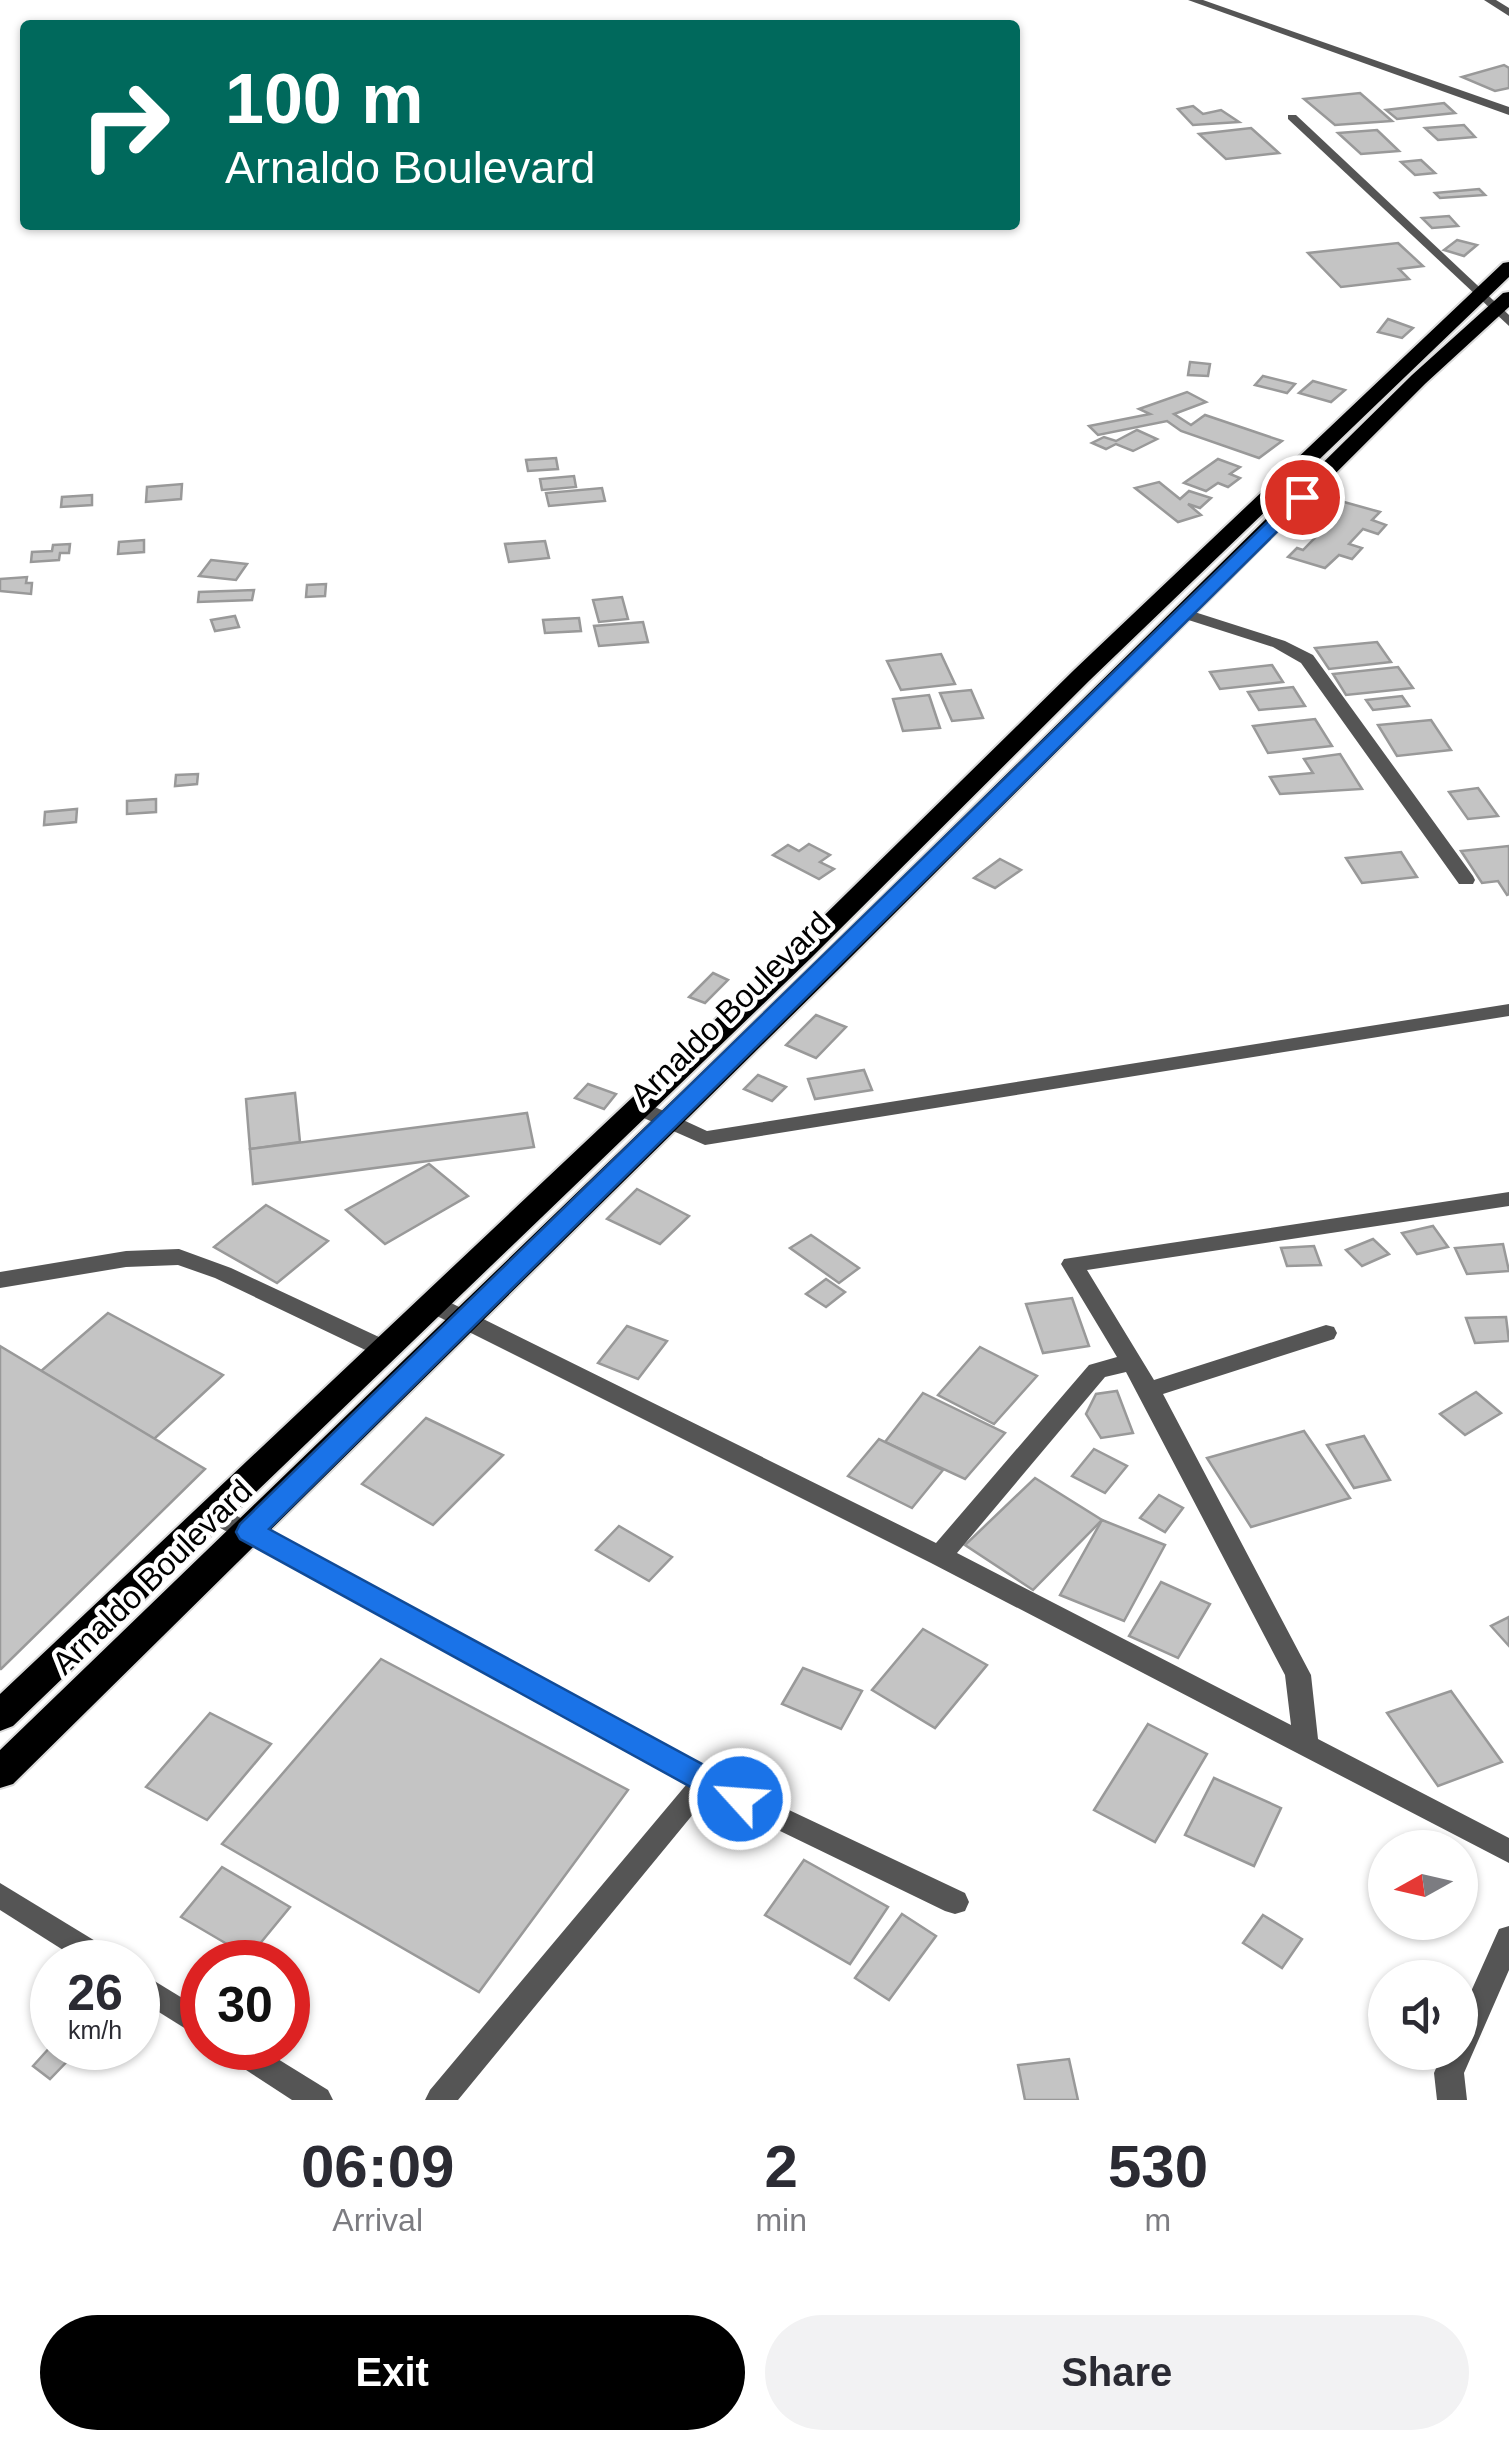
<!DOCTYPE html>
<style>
:root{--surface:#fff;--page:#f2f2f3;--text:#2b2b33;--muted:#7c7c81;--accent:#000}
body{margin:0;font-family:Helvetica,sans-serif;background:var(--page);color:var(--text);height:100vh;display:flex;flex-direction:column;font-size:38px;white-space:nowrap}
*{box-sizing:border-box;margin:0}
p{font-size:32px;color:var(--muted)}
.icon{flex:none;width:55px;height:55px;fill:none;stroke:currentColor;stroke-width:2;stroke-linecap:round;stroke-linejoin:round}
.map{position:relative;height:2100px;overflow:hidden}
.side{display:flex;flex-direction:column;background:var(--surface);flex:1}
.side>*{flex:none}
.hud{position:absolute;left:20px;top:20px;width:1000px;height:210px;border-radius:10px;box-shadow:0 2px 8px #0004;background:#00695c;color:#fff;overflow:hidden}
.needle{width:65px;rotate:262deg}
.buttons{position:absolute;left:1368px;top:1830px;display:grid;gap:20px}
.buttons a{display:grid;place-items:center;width:110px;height:110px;border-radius:50%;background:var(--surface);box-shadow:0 2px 8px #0004;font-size:50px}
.speed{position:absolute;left:30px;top:1940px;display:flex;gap:20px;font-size:50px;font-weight:700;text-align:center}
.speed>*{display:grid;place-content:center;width:130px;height:130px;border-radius:50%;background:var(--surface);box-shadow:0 2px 8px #0004;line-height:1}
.speed small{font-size:25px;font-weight:400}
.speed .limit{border:15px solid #d22;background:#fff;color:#111}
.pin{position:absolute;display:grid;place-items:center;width:85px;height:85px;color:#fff;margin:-42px;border:5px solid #fff;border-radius:50%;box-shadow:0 2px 10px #0007}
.me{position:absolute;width:110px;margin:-55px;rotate:296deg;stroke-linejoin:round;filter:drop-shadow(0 0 8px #0008)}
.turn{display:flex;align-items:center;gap:35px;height:210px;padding:0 40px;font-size:45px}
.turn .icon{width:130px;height:130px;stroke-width:2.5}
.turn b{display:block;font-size:70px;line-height:85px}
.eta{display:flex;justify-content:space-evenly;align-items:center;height:170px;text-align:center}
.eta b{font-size:60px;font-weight:800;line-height:70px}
.action{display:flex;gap:20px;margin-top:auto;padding:20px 40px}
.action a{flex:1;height:115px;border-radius:60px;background:var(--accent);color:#fff;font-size:40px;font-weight:800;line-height:115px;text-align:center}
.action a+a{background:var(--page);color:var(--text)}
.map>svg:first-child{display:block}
.building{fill:#c4c4c4;stroke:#999;stroke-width:2.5}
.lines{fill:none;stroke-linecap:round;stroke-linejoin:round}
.trunk-casing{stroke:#dbdbdb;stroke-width:4}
.pedestrian{fill:#555;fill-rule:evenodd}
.minor{fill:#555;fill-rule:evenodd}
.tertiary{fill:#555;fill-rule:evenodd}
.trunk{fill:#000;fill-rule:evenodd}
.route{fill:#1a73e8;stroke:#114b97;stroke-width:2.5}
.labels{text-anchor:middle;stroke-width:9;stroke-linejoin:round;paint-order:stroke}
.street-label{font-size:32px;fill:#000;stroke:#fff}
</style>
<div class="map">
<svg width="1509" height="2100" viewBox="0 0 1509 2100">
<rect width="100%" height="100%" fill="#fff"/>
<g class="building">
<path d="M 1504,65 L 1509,68 L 1509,88 L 1495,91 L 1462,77 Z"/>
<path d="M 1360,93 L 1392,121 L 1335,125 L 1304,99 Z"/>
<path d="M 1444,103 L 1455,113 L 1397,119 L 1386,110 Z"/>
<path d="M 1193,106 L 1203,114 L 1221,110 L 1239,122 L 1193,125 L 1178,109 Z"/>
<path d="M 1464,125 L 1475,137 L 1438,140 L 1425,128 Z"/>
<path d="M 1251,128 L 1279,153 L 1226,159 L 1199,134 Z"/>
<path d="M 1377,130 L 1399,151 L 1361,154 L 1338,133 Z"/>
<path d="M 1421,160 L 1435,173 L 1415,175 L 1401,162 Z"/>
<path d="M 1479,189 L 1485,195 L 1440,198 L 1435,193 Z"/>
<path d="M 1449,216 L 1458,226 L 1432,228 L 1422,218 Z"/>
<path d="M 1457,240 L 1477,245 L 1464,256 L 1444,250 Z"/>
<path d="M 1398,243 L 1423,266 L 1399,269 L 1409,279 L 1341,287 L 1308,253 Z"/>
<path d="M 1388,319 L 1413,328 L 1402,338 L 1378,332 Z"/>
<path d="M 1190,362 L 1210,364 L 1208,376 L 1188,375 Z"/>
<path d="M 1263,376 L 1295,384 L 1287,393 L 1255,385 Z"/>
<path d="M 1313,381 L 1345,390 L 1331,402 L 1299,393 Z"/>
<path d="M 1187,392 L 1206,402 L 1174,414 L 1191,425 L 1205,415 L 1282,441 L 1259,458 L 1181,431 L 1167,421 L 1098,435 L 1089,426 L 1150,414 L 1139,409 Z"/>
<path d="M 1137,430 L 1157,439 L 1133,451 L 1116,444 L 1106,449 L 1092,443 L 1104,437 L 1116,441 Z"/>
<path d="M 556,458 L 558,469 L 528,471 L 526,460 Z"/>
<path d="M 1218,459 L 1240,467 L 1230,474 L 1240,478 L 1228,487 L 1218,483 L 1206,491 L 1184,483 Z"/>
<path d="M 574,476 L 576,487 L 542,490 L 540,479 Z"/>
<path d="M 1159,482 L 1180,499 L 1189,491 L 1211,498 L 1200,508 L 1188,504 L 1201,515 L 1178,522 L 1135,488 Z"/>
<path d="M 182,484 L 181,499 L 146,502 L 147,487 Z"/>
<path d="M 602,488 L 605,501 L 549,506 L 546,493 Z"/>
<path d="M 92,495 L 92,505 L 61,507 L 62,497 Z"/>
<path d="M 1344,502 L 1380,512 L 1372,520 L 1386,525 L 1378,534 L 1363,529 L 1349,544 L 1362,548 L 1352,559 L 1339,555 L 1325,568 L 1288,557 L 1297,548 L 1303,550 L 1339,513 L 1333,512 Z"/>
<path d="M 144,540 L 144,552 L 118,554 L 119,542 Z"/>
<path d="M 545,541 L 549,558 L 509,562 L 505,544 Z"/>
<path d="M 70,544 L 69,553 L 60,553 L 59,560 L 31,562 L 32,552 L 52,551 L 53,545 Z"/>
<path d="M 211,560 L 247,564 L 236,580 L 199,576 Z"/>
<path d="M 27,577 L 26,583 L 32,583 L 31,594 L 0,591 L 0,579 Z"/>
<path d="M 326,584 L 325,596 L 306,597 L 307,585 Z"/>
<path d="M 254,590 L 252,600 L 198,602 L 199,592 Z"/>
<path d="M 622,597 L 628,619 L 599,622 L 593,600 Z"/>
<path d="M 235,616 L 239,627 L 215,631 L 211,620 Z"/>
<path d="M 579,618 L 581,631 L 545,633 L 543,620 Z"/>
<path d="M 643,622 L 648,642 L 599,646 L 594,626 Z"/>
<path d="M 1377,642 L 1391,662 L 1329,669 L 1315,648 Z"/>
<path d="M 941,654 L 955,684 L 901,690 L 887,661 Z"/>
<path d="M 1272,665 L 1283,682 L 1220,689 L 1210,672 Z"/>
<path d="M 1398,667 L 1413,688 L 1346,695 L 1333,674 Z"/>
<path d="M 1293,687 L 1305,706 L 1259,710 L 1248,692 Z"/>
<path d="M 971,690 L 983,718 L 952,721 L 940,693 Z"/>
<path d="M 929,695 L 940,728 L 903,731 L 893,699 Z"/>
<path d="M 1402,696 L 1409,706 L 1373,710 L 1366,700 Z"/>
<path d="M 1315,719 L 1332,746 L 1268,753 L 1253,726 Z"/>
<path d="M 1431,720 L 1451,750 L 1397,756 L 1378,725 Z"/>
<path d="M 1340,754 L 1362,789 L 1280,794 L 1270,777 L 1313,773 L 1304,759 Z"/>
<path d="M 198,774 L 197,784 L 175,786 L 176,775 Z"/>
<path d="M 1478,788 L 1498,816 L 1468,819 L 1449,792 Z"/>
<path d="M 156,799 L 156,812 L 127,814 L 127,801 Z"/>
<path d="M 77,809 L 76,822 L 44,825 L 45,812 Z"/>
<path d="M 809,844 L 830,855 L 820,862 L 834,869 L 819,879 L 773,855 L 788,845 L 799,851 Z"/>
<path d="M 1509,846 L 1509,894 L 1507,895 L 1498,881 L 1482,883 L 1461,851 Z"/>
<path d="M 1401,852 L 1417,877 L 1362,883 L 1346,858 Z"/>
<path d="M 1000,859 L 1021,870 L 995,888 L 974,878 Z"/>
<path d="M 713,973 L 728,980 L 705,1003 L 689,997 Z"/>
<path d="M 816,1015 L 846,1027 L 816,1058 L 786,1045 Z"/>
<path d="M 864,1070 L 872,1090 L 815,1099 L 808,1079 Z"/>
<path d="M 758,1075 L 786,1087 L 772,1101 L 744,1089 Z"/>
<path d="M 588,1084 L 616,1094 L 604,1109 L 575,1098 Z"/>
<path d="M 295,1093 L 300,1142 L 250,1149 L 246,1099 Z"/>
<path d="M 527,1113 L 534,1147 L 253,1184 L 250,1149 Z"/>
<path d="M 429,1164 L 468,1196 L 385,1244 L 346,1210 Z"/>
<path d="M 637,1189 L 689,1216 L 660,1244 L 607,1219 Z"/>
<path d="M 266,1205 L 328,1241 L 277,1283 L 214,1247 Z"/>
<path d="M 1433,1226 L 1448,1247 L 1417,1254 L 1402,1233 Z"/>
<path d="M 811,1235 L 859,1268 L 839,1283 L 790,1248 Z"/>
<path d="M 1373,1239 L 1389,1254 L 1362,1266 L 1346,1250 Z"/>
<path d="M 1503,1244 L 1509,1271 L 1467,1274 L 1455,1248 Z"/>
<path d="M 1314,1246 L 1321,1265 L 1287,1266 L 1281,1248 Z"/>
<path d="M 826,1279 L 845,1292 L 826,1307 L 806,1294 Z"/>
<path d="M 1072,1298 L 1089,1346 L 1043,1353 L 1026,1304 Z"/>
<path d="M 108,1313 L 223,1375 L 154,1439 L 41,1371 Z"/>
<path d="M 1506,1317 L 1509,1341 L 1475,1343 L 1466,1318 Z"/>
<path d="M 627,1326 L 667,1341 L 638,1379 L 598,1363 Z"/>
<path d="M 0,1346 L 205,1469 L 1,1669 L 0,1669 Z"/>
<path d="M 980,1347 L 1037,1376 L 994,1424 L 938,1395 Z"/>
<path d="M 1117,1391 L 1133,1433 L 1101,1438 L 1086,1414 L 1096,1394 Z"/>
<path d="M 1476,1392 L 1501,1413 L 1465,1435 L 1440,1414 Z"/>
<path d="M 923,1393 L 1005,1433 L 965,1479 L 885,1442 Z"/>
<path d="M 426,1418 L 503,1455 L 433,1525 L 362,1484 Z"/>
<path d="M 1304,1431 L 1350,1498 L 1251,1527 L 1207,1458 Z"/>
<path d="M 1364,1436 L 1390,1480 L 1354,1488 L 1327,1445 Z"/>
<path d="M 879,1439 L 943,1470 L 912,1508 L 848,1476 Z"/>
<path d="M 1094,1449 L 1127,1466 L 1105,1493 L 1072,1476 Z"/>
<path d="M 1035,1478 L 1102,1520 L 1033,1590 L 965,1545 Z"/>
<path d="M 1159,1495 L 1183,1508 L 1165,1532 L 1140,1518 Z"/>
<path d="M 1102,1520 L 1165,1545 L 1124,1621 L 1060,1595 Z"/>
<path d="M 619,1526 L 672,1557 L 649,1581 L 596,1550 Z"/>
<path d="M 1161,1582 L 1210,1604 L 1178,1658 L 1129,1636 Z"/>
<path d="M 1509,1617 L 1509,1646 L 1491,1626 Z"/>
<path d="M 923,1629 L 987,1665 L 935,1728 L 872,1690 Z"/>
<path d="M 381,1659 L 628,1790 L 479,1992 L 222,1844 Z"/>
<path d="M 803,1668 L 862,1691 L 841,1729 L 782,1704 Z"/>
<path d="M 1451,1691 L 1502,1762 L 1438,1786 L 1387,1713 Z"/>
<path d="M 210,1713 L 271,1744 L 207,1820 L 146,1787 Z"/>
<path d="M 1148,1724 L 1207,1754 L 1155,1842 L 1094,1810 Z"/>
<path d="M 1214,1778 L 1281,1808 L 1254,1866 L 1185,1835 Z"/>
<path d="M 804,1860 L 888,1907 L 850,1964 L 765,1915 Z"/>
<path d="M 222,1867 L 290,1907 L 249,1957 L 181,1917 Z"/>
<path d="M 902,1914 L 936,1936 L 889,2000 L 855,1978 Z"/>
<path d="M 1263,1915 L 1302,1939 L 1282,1968 L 1243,1943 Z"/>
<path d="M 52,2045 L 80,2048 L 50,2079 L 33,2066 Z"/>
<path d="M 1069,2059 L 1078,2100 L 1025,2100 L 1018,2065 Z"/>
</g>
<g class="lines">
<defs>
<g id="trunk">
<path d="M 1509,262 L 1509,277 L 1090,680 L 810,959 L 13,1726 L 0,1731 L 0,1694 L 792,947 L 1074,670 L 1503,263 Z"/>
<path d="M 1509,292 L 1509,307 L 1426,383 L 837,971 L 13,1784 L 0,1788 L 0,1750 L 819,959 L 1412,375 L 1503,293 Z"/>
</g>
</defs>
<use href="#trunk" class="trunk-casing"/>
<path class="pedestrian" d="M 179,1249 L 231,1268 L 394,1344 L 397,1350 L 394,1356 L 378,1356 L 215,1278 L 178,1265 L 126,1267 L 0,1288 L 0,1272 L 126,1251 Z"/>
<g class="minor">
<path d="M 1484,0 L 1496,0 L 1509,8 L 1509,16 Z"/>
<path d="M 1288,115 L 1296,115 L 1509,315 L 1509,326 L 1288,119 Z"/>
<path d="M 1182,608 L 1285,641 L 1313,655 L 1473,876 L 1475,880 L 1473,884 L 1459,884 L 1301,663 L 1273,647 L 1176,616 L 1176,610 Z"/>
<path d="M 1509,1004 L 1509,1016 L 705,1145 L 630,1112 L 627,1107 L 637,1100 L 644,1102 L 707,1131 Z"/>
<path d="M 1509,1192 L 1509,1206 L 1087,1270 L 1154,1380 L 1326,1325 L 1334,1327 L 1337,1333 L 1334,1339 L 1163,1394 L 1311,1675 L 1318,1739 L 1509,1838 L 1509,1863 L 931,1563 L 425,1310 L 422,1304 L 425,1298 L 441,1298 L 936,1543 L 1089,1365 L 1117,1357 L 1061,1264 L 1064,1259 ZM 1126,1372 L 1285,1675 L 1291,1725 L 957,1553 L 1105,1377 Z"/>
<path d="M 213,1503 L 713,1774 L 965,1893 L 969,1902 L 965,1911 L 955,1914 L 945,1911 L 708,1796 L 458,2100 L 425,2100 L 430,2090 L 686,1785 L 204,1519 L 201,1512 L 204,1505 Z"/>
<path d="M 0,1883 L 115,1953 L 119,1962 L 82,1962 L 0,1910 Z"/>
<path d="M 1509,1926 L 1509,1970 L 1464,2073 L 1467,2100 L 1437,2100 L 1434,2073 L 1443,2052 L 1460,2052 L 1460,2016 L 1499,1929 Z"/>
<path d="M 138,1971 L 202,2010 L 202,2039 L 138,1999 Z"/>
<path d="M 222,2048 L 260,2048 L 328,2090 L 333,2100 L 292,2100 L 226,2057 Z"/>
</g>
<path class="tertiary" d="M 1188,0 L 1203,0 L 1509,107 L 1509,115 Z"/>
<use href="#trunk" class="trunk"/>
</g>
<path class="route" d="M 1302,492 L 1310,497 L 1308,501 L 269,1529 L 750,1790 L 755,1799 L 750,1808 L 740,1812 L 729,1808 L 240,1539 L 236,1532 L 240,1524 L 1296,494 Z"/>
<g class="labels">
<g class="street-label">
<text transform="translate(730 1009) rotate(-44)" y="11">Arnaldo Boulevard</text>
<text transform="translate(152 1577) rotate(-44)" y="11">Arnaldo Boulevard</text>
</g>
</g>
</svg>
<div class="buttons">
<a><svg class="needle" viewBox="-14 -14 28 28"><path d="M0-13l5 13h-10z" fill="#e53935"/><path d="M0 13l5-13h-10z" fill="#7c7c81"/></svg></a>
<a><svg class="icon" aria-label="sound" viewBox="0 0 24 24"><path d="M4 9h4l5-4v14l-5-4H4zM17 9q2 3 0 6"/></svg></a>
</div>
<div class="speed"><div>26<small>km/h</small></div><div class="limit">30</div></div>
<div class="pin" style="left:1302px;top:497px;background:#d93025"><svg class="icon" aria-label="arrive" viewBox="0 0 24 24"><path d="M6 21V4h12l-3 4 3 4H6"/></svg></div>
<svg class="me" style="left:740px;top:1799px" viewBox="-20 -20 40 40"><circle r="17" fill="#1a73e8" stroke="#fff" stroke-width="3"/><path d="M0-11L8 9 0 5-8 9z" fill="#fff"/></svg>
<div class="hud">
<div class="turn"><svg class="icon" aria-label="right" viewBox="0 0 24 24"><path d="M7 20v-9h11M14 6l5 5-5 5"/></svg><div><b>100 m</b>Arnaldo Boulevard</div></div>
</div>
</div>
<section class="side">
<div class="eta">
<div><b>06:09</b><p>Arrival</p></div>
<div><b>2</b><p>min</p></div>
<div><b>530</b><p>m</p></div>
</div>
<div class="action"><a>Exit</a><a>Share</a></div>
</section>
